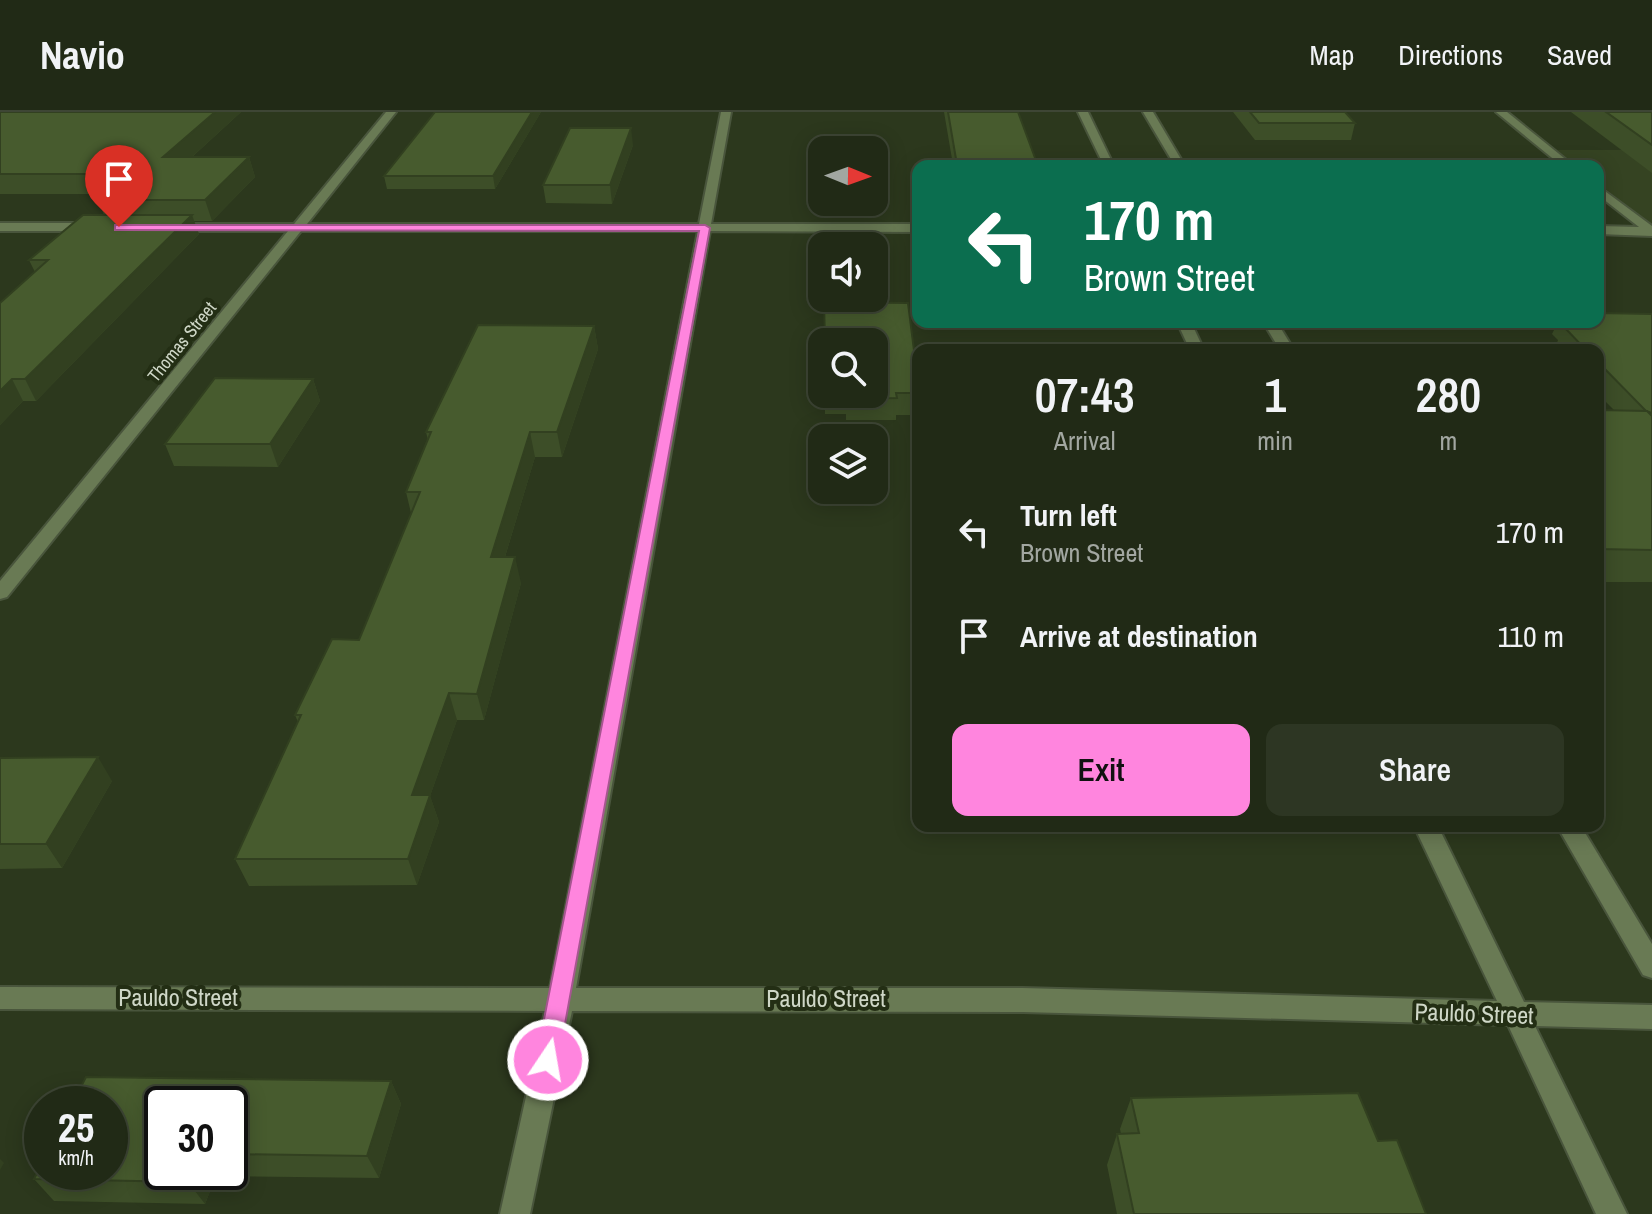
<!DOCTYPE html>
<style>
:root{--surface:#212a16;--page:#2d3623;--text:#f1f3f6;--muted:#a2a7a1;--line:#3e4635;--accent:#ff85de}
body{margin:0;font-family:"Archivo Narrow",sans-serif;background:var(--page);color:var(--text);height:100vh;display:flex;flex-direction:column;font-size:30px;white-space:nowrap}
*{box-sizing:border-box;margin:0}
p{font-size:26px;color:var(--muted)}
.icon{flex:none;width:44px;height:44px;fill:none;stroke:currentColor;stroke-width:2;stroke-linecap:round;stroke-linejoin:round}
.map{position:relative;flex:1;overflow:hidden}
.sheet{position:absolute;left:912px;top:232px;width:692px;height:488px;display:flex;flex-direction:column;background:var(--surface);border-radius:16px;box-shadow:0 4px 20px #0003,0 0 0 2px var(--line)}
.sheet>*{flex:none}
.guide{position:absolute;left:912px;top:48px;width:692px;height:168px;border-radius:16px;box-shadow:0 4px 20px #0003,0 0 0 2px var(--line);background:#0b6e4f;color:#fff;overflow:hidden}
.needle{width:52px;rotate:91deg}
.controls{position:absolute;left:808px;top:24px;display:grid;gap:16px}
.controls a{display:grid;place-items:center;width:80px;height:80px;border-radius:16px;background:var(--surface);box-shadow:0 4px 20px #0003,0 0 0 2px var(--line);font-size:40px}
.speed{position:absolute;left:24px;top:974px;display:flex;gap:16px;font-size:40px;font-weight:700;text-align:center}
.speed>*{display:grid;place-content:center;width:104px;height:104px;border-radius:50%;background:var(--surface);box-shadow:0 4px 20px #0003,0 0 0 2px var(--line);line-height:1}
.speed small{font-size:20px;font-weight:400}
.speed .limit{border:4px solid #111;border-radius:12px;background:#fff;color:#111}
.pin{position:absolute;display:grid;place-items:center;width:68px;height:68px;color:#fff;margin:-82px -34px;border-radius:50% 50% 50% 0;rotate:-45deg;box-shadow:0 0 8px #0007}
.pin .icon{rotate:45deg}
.me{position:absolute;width:88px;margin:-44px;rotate:12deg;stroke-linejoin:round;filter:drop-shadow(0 0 6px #0008)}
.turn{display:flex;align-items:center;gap:28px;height:168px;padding:0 40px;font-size:36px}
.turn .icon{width:104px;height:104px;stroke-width:2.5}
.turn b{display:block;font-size:56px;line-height:68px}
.eta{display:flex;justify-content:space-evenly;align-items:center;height:136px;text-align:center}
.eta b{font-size:48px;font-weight:600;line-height:56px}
.action{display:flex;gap:16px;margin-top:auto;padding:16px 40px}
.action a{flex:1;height:92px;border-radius:16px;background:var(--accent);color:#111;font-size:32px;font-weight:600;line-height:92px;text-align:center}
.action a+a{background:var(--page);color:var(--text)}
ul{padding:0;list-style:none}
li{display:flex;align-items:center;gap:24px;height:104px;padding:0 40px}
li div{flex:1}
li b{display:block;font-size:30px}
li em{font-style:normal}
header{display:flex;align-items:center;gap:48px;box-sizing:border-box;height:112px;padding:0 40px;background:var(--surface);border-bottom:2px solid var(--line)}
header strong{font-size:38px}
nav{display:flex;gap:44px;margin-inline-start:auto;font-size:28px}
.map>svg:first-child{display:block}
.built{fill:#354322}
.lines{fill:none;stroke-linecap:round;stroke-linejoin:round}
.minor-casing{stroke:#49553c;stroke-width:4}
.minor{fill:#697a54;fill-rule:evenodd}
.wall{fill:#3d4e28;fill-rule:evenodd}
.shaded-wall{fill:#324020}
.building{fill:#475b2e;stroke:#324020;stroke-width:2}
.route{fill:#ff85de;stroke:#a65690;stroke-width:2}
.labels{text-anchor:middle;stroke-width:8;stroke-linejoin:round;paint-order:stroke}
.far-street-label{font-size:18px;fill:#cfd7c7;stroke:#232e14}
.near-street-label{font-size:24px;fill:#cfd7c7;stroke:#232e14}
</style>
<header>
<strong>Navio</strong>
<nav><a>Map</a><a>Directions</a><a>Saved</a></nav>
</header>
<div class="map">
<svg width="1652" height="1102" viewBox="0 0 1652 1102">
<rect width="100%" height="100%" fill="#2c381d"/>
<path class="built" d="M 1557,38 L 1652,38 L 1652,114 L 1598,71 L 1598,54 L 1577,54 Z"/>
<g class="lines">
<defs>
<g id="minor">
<path d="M 386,0 L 396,0 L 307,112 L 699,112 L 721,0 L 731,0 L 711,112 L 918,112 L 918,120 L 710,119 L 576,876 L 1023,876 L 1497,889 L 1414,714 L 1438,714 L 1524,890 L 1652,893 L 1652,917 L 1535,914 L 1627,1102 L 1596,1102 L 1508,913 L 1023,900 L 572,899 L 530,1102 L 500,1102 L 545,899 L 0,897 L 0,875 L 550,876 L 698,119 L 301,119 L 7,485 L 0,487 L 0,469 L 288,119 L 170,119 L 166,118 L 166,112 L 294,112 Z"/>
<path d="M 1078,0 L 1088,0 L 1114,54 L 1104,54 Z"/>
<path d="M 1143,0 L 1153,0 L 1185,54 L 1175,54 Z"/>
<path d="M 1496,0 L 1507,0 L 1574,54 L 1562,54 Z"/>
<path d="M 1598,74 L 1652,114 L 1652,124 L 1598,122 L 1598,114 L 1639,115 L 1598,83 Z"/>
<path d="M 0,111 L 94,111 L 100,115 L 94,119 L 0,119 Z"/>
<path d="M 1177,210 L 1191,210 L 1204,238 L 1190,238 Z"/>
<path d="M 1263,210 L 1277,210 L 1294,238 L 1280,238 Z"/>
<path d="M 1557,714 L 1581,714 L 1652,832 L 1652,866 L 1643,863 Z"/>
</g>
</defs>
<use href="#minor" class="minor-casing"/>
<use href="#minor" class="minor"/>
</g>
<g class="wall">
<path d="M 0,0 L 241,0 L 192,45 L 249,45 L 255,65 L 212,109 L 194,109 L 199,122 L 36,289 L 23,289 L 0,313 L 0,191 L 35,160 L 29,148 L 104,103 L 98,88 L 105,82 L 0,82 Z"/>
<path d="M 435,0 L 541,0 L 495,77 L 387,77 L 384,64 Z"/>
<path d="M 944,0 L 1018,0 L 1038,54 L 946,54 L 946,47 L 952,47 Z"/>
<path d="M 1233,0 L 1345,0 L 1355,11 L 1351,28 L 1255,28 Z"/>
<path d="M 1571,0 L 1652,0 L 1652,61 Z"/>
<path d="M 633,33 L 612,92 L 546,91 L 543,73 Z"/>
<path d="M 1652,202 L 1652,470 L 1598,470 L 1598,298 L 1614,298 L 1598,282 L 1598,238 L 1556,238 L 1555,236 L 1558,228 L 1552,222 L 1558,210 L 1598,210 Z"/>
<path d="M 594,214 L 598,237 L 562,345 L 535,345 L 505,445 L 521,471 L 484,608 L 457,608 L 430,684 L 439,710 L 417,773 L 249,774 L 235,747 L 298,610 L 295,603 L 359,528 L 411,401 L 406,380 L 428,328 L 426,320 Z"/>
<path d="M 313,267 L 320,289 L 278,355 L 174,354 L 165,332 Z"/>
<path d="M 918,270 L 918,303 L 896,303 L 896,308 L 846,308 L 846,302 L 825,302 L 825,282 L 874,282 Z"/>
<path d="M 0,646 L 112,669 L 62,756 L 0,757 Z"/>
<path d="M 86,965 L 391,969 L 401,992 L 379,1066 L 216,1064 L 205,1092 L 54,1089 L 34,1067 L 42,1051 L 42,1060 L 110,1060 L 110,992 L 72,992 ZM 162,992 L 230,992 L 230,1060 L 162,1060 Z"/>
<path d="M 1131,986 L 1378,1029 L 1426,1102 L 1117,1102 L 1107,1053 L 1117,1022 L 1121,1022 L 1120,1017 Z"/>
</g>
<g class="shaded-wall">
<path d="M 215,0 L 241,0 L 170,65 L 163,45 Z"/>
<path d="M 532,0 L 541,0 L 495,77 L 493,64 Z"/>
<path d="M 631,16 L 633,33 L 612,92 L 610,73 Z"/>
<path d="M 249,45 L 255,65 L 212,109 L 205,88 Z"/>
<path d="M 192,103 L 199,122 L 36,289 L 25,267 Z"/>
<path d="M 594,214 L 598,237 L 562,345 L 557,320 Z"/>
<path d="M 12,267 L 23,289 L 0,313 L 0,279 Z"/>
<path d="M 313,267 L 320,289 L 278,355 L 270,332 Z"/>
<path d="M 530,320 L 535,345 L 497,471 L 491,445 Z"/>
<path d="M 515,445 L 521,471 L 484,608 L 477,582 Z"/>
<path d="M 449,581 L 457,608 L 430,684 L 439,710 L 417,773 L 408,747 L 412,683 Z"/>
<path d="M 98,645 L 112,669 L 62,756 L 46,732 Z"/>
<path d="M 391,969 L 401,992 L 379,1066 L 367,1044 Z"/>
<path d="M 0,1047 L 4,1051 L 0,1058 Z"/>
<path d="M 192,1060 L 213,1060 L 216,1064 L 205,1092 L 188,1070 Z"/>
</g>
<g class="building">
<path d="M 0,0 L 215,0 L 163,45 L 249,45 L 205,88 L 98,88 L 129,62 L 0,62 Z"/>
<path d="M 435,0 L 532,0 L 493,64 L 384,64 Z"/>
<path d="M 948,0 L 1018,0 L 1038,54 L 948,54 L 946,47 L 956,47 Z"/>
<path d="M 1250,0 L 1345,0 L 1355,11 L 1259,11 Z"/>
<path d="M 1606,0 L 1652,0 L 1652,33 Z"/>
<path d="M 570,16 L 631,16 L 610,73 L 543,73 Z"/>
<path d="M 83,103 L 192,103 L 25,267 L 12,267 L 0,279 L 0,191 L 48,148 L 29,148 Z"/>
<path d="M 824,190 L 908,191 L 918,270 L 918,281 L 896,281 L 897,286 L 847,287 L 846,282 L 874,282 L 874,230 L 825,230 Z"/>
<path d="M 1598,201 L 1652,202 L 1652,301 L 1646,299 L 1598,250 L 1598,238 L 1586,238 L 1564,215 L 1575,215 L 1570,210 L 1598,210 Z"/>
<path d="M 478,213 L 594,214 L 557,320 L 530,320 L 491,445 L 515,445 L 477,582 L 449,581 L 412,683 L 430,683 L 408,747 L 235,747 L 301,603 L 295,603 L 332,527 L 359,528 L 420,380 L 406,380 L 431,320 L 426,320 Z"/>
<path d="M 215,266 L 313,267 L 270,332 L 165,332 Z"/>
<path d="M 1598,298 L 1647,299 L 1652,304 L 1652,438 L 1598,437 Z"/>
<path d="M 98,645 L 46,732 L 0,732 L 0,646 Z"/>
<path d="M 86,965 L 391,969 L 367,1044 L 230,1042 L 230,992 L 162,992 L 162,1060 L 192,1060 L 188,1070 L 34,1067 L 42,1051 L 42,1060 L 110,1060 L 110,992 L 72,992 Z"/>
<path d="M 1358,981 L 1378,1029 L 1397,1028 L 1426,1102 L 1134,1102 L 1117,1022 L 1139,1021 L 1131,986 Z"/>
</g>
<path class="route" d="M 115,113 L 705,113 L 710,116 L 557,956 L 548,959 L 539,956 L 536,948 L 699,119 L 119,118 L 115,118 Z"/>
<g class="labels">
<g class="far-street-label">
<text transform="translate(182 230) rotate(-51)" y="6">Thomas Street</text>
</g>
<g class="near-street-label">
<text x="178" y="894">Pauldo Street</text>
<text x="826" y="895">Pauldo Street</text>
<text transform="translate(1474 902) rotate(2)" y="8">Pauldo Street</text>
</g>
</g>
</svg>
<div class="controls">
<a><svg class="needle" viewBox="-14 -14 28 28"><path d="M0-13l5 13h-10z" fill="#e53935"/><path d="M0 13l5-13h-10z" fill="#a2a7a1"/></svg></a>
<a><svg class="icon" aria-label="sound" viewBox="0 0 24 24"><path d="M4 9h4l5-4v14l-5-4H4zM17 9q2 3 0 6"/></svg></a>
<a><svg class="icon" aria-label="search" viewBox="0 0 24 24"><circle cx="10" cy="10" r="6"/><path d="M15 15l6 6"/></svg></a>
<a><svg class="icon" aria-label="layers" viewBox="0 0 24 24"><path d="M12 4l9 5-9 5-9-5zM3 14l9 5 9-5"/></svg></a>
</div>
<div class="speed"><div>25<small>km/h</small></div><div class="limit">30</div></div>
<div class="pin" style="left:119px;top:115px;background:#d93025"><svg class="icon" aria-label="arrive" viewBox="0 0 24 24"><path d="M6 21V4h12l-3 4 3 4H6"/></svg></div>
<svg class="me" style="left:548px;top:948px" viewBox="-20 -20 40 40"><circle r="17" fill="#ff85de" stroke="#fff" stroke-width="3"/><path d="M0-11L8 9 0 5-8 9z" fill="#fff"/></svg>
<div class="guide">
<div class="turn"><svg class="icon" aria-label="left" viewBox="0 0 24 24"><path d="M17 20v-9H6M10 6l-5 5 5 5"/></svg><div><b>170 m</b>Brown Street</div></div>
</div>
<section class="sheet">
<div class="eta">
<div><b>07:43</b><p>Arrival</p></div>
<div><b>1</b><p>min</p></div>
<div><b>280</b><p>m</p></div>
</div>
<ul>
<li><svg class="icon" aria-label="left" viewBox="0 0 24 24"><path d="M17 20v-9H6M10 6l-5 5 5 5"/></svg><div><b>Turn left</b><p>Brown Street</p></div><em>170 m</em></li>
<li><svg class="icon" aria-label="arrive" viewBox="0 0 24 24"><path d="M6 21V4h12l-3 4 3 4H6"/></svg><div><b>Arrive at destination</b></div><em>110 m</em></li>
</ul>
<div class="action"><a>Exit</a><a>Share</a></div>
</section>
</div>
